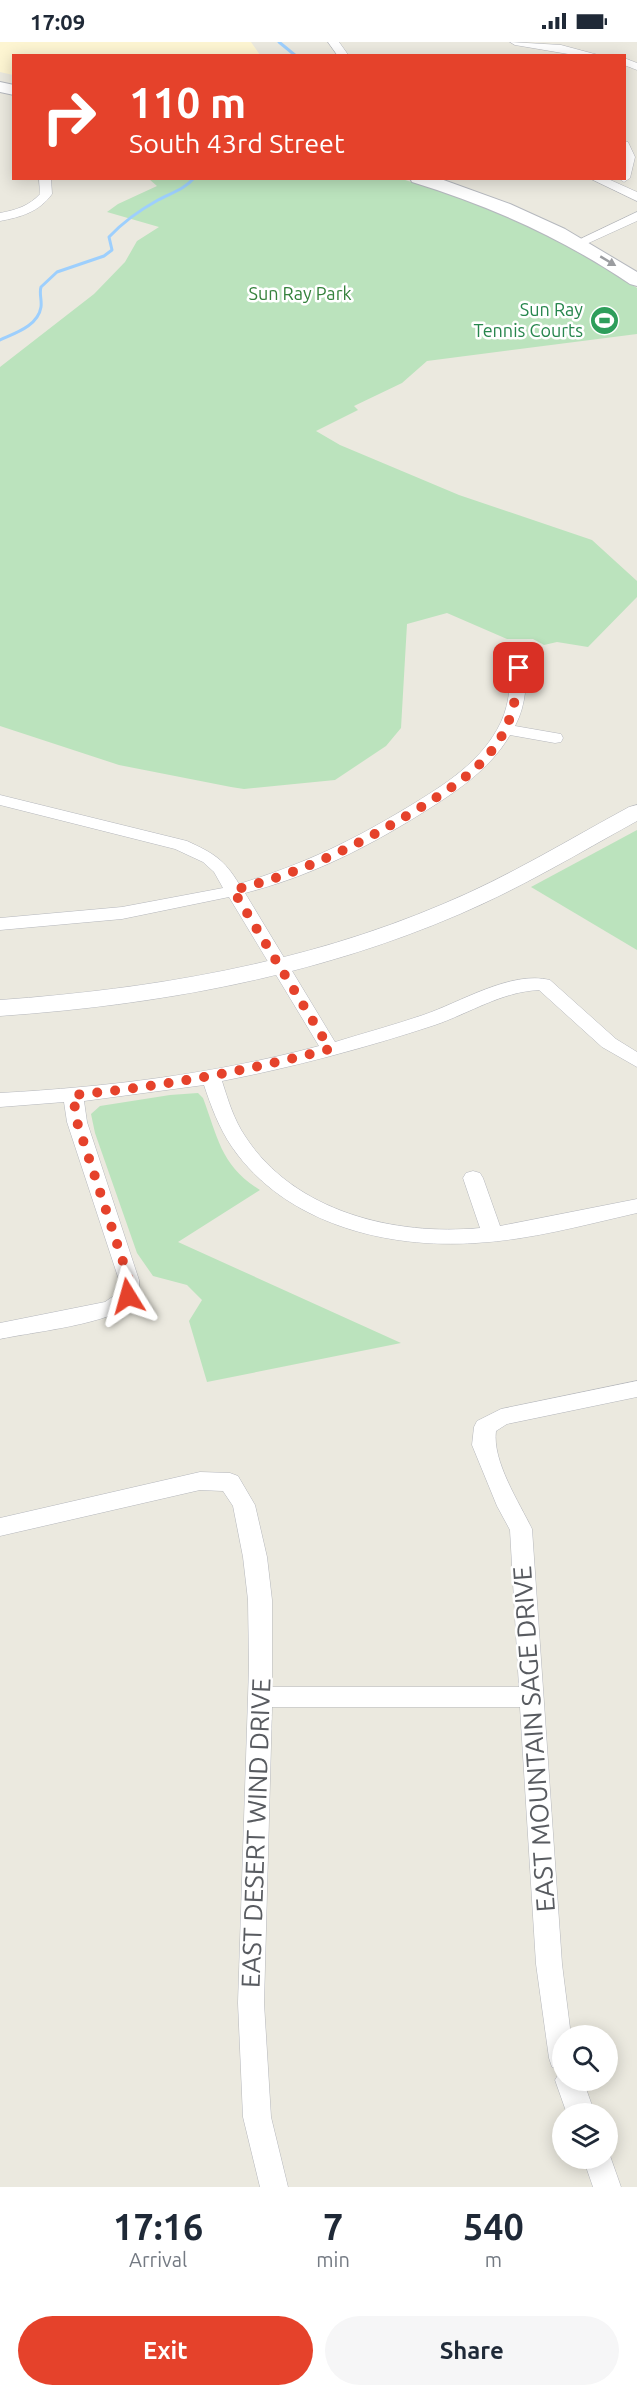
<!DOCTYPE html>
<style>
:root{--surface:#fff;--page:#f6f6f7;--text:#1f2937;--muted:#747a83;--accent:#e5422b}
body{margin:0;font-family:Ubuntu,sans-serif;background:var(--page);color:var(--text);height:100vh;display:flex;flex-direction:column;font-size:22px;white-space:nowrap}
*{box-sizing:border-box;margin:0}
p{font-size:20px;color:var(--muted)}
.icon{flex:none;width:33px;height:33px;fill:none;stroke:currentColor;stroke-width:2;stroke-linecap:round;stroke-linejoin:round}
.map{position:relative;height:2145px;overflow:hidden}
.panel{display:flex;flex-direction:column;background:var(--surface);flex:1}
.panel>*{flex:none}
.banner{position:absolute;left:12px;top:12px;width:614px;height:126px;border-radius:0px;box-shadow:0 3px 15px #0003;background:#e5422b;color:#fff;overflow:hidden}
.tools{position:absolute;left:552px;top:1983px;display:grid;gap:12px}
.tools a{display:grid;place-items:center;width:66px;height:66px;border-radius:50%;background:var(--surface);box-shadow:0 3px 15px #0003;font-size:30px}
.pin{position:absolute;display:grid;place-items:center;width:51px;height:51px;color:#fff;margin:-26px;border-radius:12px;box-shadow:0 3px 9px #0006}
.me{position:absolute;width:66px;margin:-33px;rotate:352deg;stroke-linejoin:round;filter:drop-shadow(0 0 4px #0008)}
.turn{display:flex;align-items:center;gap:21px;height:126px;padding:0 18px;font-size:27px}
.turn .icon{width:78px;height:78px;stroke-width:2.5}
.turn b{display:block;font-size:42px;line-height:51px}
.eta{display:flex;justify-content:space-evenly;align-items:center;height:102px;text-align:center}
.eta b{font-size:36px;font-weight:700;line-height:42px}
.button{display:flex;gap:12px;margin-top:auto;padding:12px 18px}
.button a{flex:1;height:69px;border-radius:36px;background:var(--accent);color:#fff;font-size:24px;font-weight:700;line-height:69px;text-align:center}
.button a+a{background:var(--page);color:var(--text)}
.status{display:flex;justify-content:space-between;align-items:center;height:42px;padding:0 30px;background:var(--surface);direction:ltr}
.status svg{height:16px;fill:currentColor}
.map>svg:first-child{display:block}
.commercial{fill:#fdf5d2}
.green{fill:#bbe3bd}
.lines{fill:none;stroke-linecap:round;stroke-linejoin:round}
.stream{stroke:#9dcffd;stroke-width:3}
.minor-casing{stroke:#b5b7bc;stroke-width:1}
.tertiary-casing{stroke:#b5b7bc;stroke-width:1}
.secondary-casing{stroke:#b5b8be;stroke-width:2}
.minor{fill:#fff;fill-rule:evenodd}
.tertiary{fill:#fff;fill-rule:evenodd}
.secondary{fill:#fff;fill-rule:evenodd}
.oneway{fill:#9b9da0}
.route{stroke:#e5422b;stroke-width:10;stroke-dasharray:0 18}
.labels{text-anchor:middle;stroke-width:5;stroke-linejoin:round;paint-order:stroke}
.far-park-label{font-size:18px;fill:#35823c;stroke:#fff}
.far-leisure-label{font-size:18px;fill:#27864d;stroke:#fff;text-anchor:end}
.near-street-label{font-size:26px;fill:#585b60;stroke:#fff}
</style>
<div class="status"><b>17:09</b><svg viewBox="0 0 49 12"><path d="M0 12V9h3v3zM5 12V6h3v6zM10 12V3h3v9zM15 12V0h3v12zM26 1h20v11H26zM47 4h2v5h-2z"/></svg></div>
<div class="map">
<svg width="637" height="2145" viewBox="0 0 637 2145">
<rect width="100%" height="100%" fill="#ebe9df"/>
<path class="commercial" d="M 0,0 L 251,0 L 260,13 L 14,14 L 13,33 L 0,30 Z"/>
<g class="green">
<path d="M 149,137 L 402,137 L 487,164 L 562,198 L 637,246 L 637,292 L 427,319 L 402,341 L 354,364 L 358,368 L 316,389 L 340,403 L 459,453 L 592,498 L 637,539 L 637,555 L 588,605 L 557,600 L 544,603 L 533,597 L 507,597 L 447,571 L 407,582 L 401,686 L 386,704 L 335,738 L 244,747 L 231,745 L 119,723 L 0,684 L 0,325 L 94,252 L 125,220 L 137,199 L 159,185 L 107,170 L 118,162 L 157,144 Z"/>
<path d="M 637,788 L 637,908 L 531,845 Z"/>
<path d="M 198,1051 L 203,1056 C 218,1096 221,1124 260,1148 L 178,1200 L 401,1301 L 207,1340 L 189,1279 L 202,1258 L 187,1243 L 153,1234 L 137,1211 L 95,1091 L 91,1072 L 100,1064 L 170,1053 Z"/>
</g>
<g class="lines">
<g class="stream">
<path d="M 279,0 L 296,14"/>
<path d="M 0,298 C 15,291 38,284 41,265 C 42,258 39,251 41,245 L 57,230 L 104,214 L 112,208 L 109,195 C 123,180 140,168 158,158 C 171,151 185,147 194,136"/>
</g>
<defs>
<g id="minor">
<path d="M 328,0 L 339,0 L 349,14 L 338,14 Z"/>
<path d="M 510,0 L 561,3 L 602,14 L 580,14 L 515,3 Z"/>
<path d="M 624,16 L 637,21 L 637,28 L 624,23 Z"/>
<path d="M 624,99 L 628,100 L 635,115 L 630,136 L 624,140 L 618,136 L 624,136 Z"/>
<path d="M 39,136 L 51,136 L 52,152 C 39,170 21,175 0,179 L 0,171 C 16,168 29,164 40,152 Z"/>
<path d="M 589,136 L 606,136 L 637,150 L 637,159 Z"/>
<path d="M 637,170 L 637,179 L 582,204 L 574,204 L 572,201 Z"/>
<path d="M 520,608 L 528,613 C 526,637 527,662 515,684 L 561,692 L 563,696 L 561,700 L 555,701 L 510,693 C 489,729 454,751 419,773 C 364,807 308,835 245,851 L 335,1000 C 364,991 394,983 423,973 C 459,961 511,928 550,938 L 616,997 L 637,1010 L 637,1025 L 602,1005 L 539,948 C 501,950 470,971 435,983 C 365,1006 294,1025 222,1039 C 228,1058 234,1078 245,1094 C 294,1170 395,1194 480,1186 L 463,1136 L 466,1131 L 473,1129 L 480,1131 L 483,1136 L 500,1184 L 637,1157 L 637,1171 C 584,1183 530,1198 476,1201 C 387,1207 285,1182 232,1105 C 219,1086 211,1064 204,1043 L 84,1059 L 87,1080 L 139,1238 C 139,1246 140,1254 134,1260 C 113,1282 32,1290 0,1297 L 0,1281 L 105,1260 L 118,1251 L 119,1238 L 67,1080 L 64,1060 L 0,1065 L 0,1051 C 108,1045 214,1032 319,1004 L 229,855 L 122,877 L 0,888 L 0,876 L 122,865 L 223,846 L 214,830 L 203,820 L 175,807 L 0,763 L 0,753 L 187,799 C 213,811 224,817 239,842 C 304,822 350,800 408,765 C 444,743 482,720 501,680 C 511,659 510,635 512,613 Z"/>
<path d="M 637,1339 L 637,1355 L 507,1382 L 496,1389 C 492,1419 519,1460 532,1487 L 562,1922 L 571,1994 L 562,1994 L 562,2038 L 583,2038 L 595,2072 L 567,2072 L 555,2038 L 561,2028 L 552,2025 L 549,2016 L 536,1922 L 520,1665 L 272,1665 L 264,1961 L 271,2075 L 288,2145 L 260,2145 L 243,2075 L 238,1961 L 249,1625 L 248,1558 L 243,1515 L 233,1464 L 223,1449 L 200,1448 L 0,1494 L 0,1476 L 200,1430 L 230,1431 L 238,1434 L 255,1463 L 267,1515 L 272,1558 L 272,1645 L 519,1645 L 510,1488 L 497,1464 L 472,1403 L 474,1385 L 477,1379 L 501,1367 Z"/>
<path d="M 608,2108 L 621,2145 L 593,2145 L 583,2116 L 608,2116 Z"/>
</g>
<path id="tertiary" d="M 637,763 L 637,779 C 579,811 521,846 460,872 C 314,935 157,963 0,974 L 0,958 C 152,947 302,922 443,862 C 508,835 568,798 629,765 Z"/>
<g id="secondary">
<path d="M 0,40 L 14,43 L 14,53 L 0,50 Z"/>
<path d="M 410,136 L 438,136 L 510,162 L 565,187 L 637,230 L 637,244 L 630,242 C 562,196 490,164 412,140 Z"/>
</g>
</defs>
<use href="#minor" class="minor-casing"/>
<use href="#tertiary" class="tertiary-casing"/>
<use href="#secondary" class="secondary-casing"/>
<use href="#minor" class="minor"/>
<use href="#tertiary" class="tertiary"/>
<use href="#secondary" class="secondary"/>
</g>
<defs><path id="oneway-solid" d="M-6-.8H1V-3.2L6.5 0L1 3.2V.8H-6Z" transform="scale(1.5)"/></defs>
<use class="oneway" href="#oneway-solid" transform="translate(608 219) rotate(31)"/>
<g class="lines">
<path class="route" d="M 128,1254 L 129,1238 L 77,1080 L 73,1053 C 160,1045 246,1029 330,1007 L 233,848 C 300,832 359,803 418,767 C 448,748 478,730 498,700 C 513,677 517,652 519,626"/>
</g>
<defs>
<symbol id="stadium-disc" viewBox="-11 -11 22 22"><circle r="9.5" fill="#2e9e5b" stroke="#fff"/><path d="M0-5a6.5 5 0 1 0 0 10a6.5 5 0 1 0 0-10ZM-3.5-1.8h7v3.6h-7Z" fill="#fff"/></symbol>
</defs>
<g fill-rule="evenodd">
<use href="#stadium-disc" x="588" y="262" width="33" height="33"/>
</g>
<g class="labels">
<g class="far-park-label">
<text x="300" y="258">Sun Ray Park</text>
</g>
<g class="far-leisure-label">
<text x="583" y="274">Sun Ray<tspan x="583" dy="21">Tennis Courts</tspan></text>
</g>
<g class="near-street-label">
<text transform="translate(534 1697) rotate(-94)" y="9">EAST MOUNTAIN SAGE DRIVE</text>
<text transform="translate(256 1791) rotate(-88)" y="9">EAST DESERT WIND DRIVE</text>
</g>
</g>
</svg>
<div class="tools">
<a><svg class="icon" aria-label="search" viewBox="0 0 24 24"><circle cx="10" cy="10" r="6"/><path d="M15 15l6 6"/></svg></a>
<a><svg class="icon" aria-label="layers" viewBox="0 0 24 24"><path d="M12 4l9 5-9 5-9-5zM3 14l9 5 9-5"/></svg></a>
</div>
<div class="pin" style="left:519px;top:626px;background:#d93025"><svg class="icon" aria-label="arrive" viewBox="0 0 24 24"><path d="M6 21V4h12l-3 4 3 4H6"/></svg></div>
<svg class="me" style="left:128px;top:1254px" viewBox="-20 -20 40 40"><path d="M0-17L14 15 0 8-14 15z" fill="#e5422b" stroke="#fff" stroke-width="4"/></svg>
<div class="banner">
<div class="turn"><svg class="icon" aria-label="right" viewBox="0 0 24 24"><path d="M7 20v-9h11M14 6l5 5-5 5"/></svg><div><b>110 m</b>South 43rd Street</div></div>
</div>
</div>
<section class="panel">
<div class="eta">
<div><b>17:16</b><p>Arrival</p></div>
<div><b>7</b><p>min</p></div>
<div><b>540</b><p>m</p></div>
</div>
<div class="button"><a>Exit</a><a>Share</a></div>
</section>
